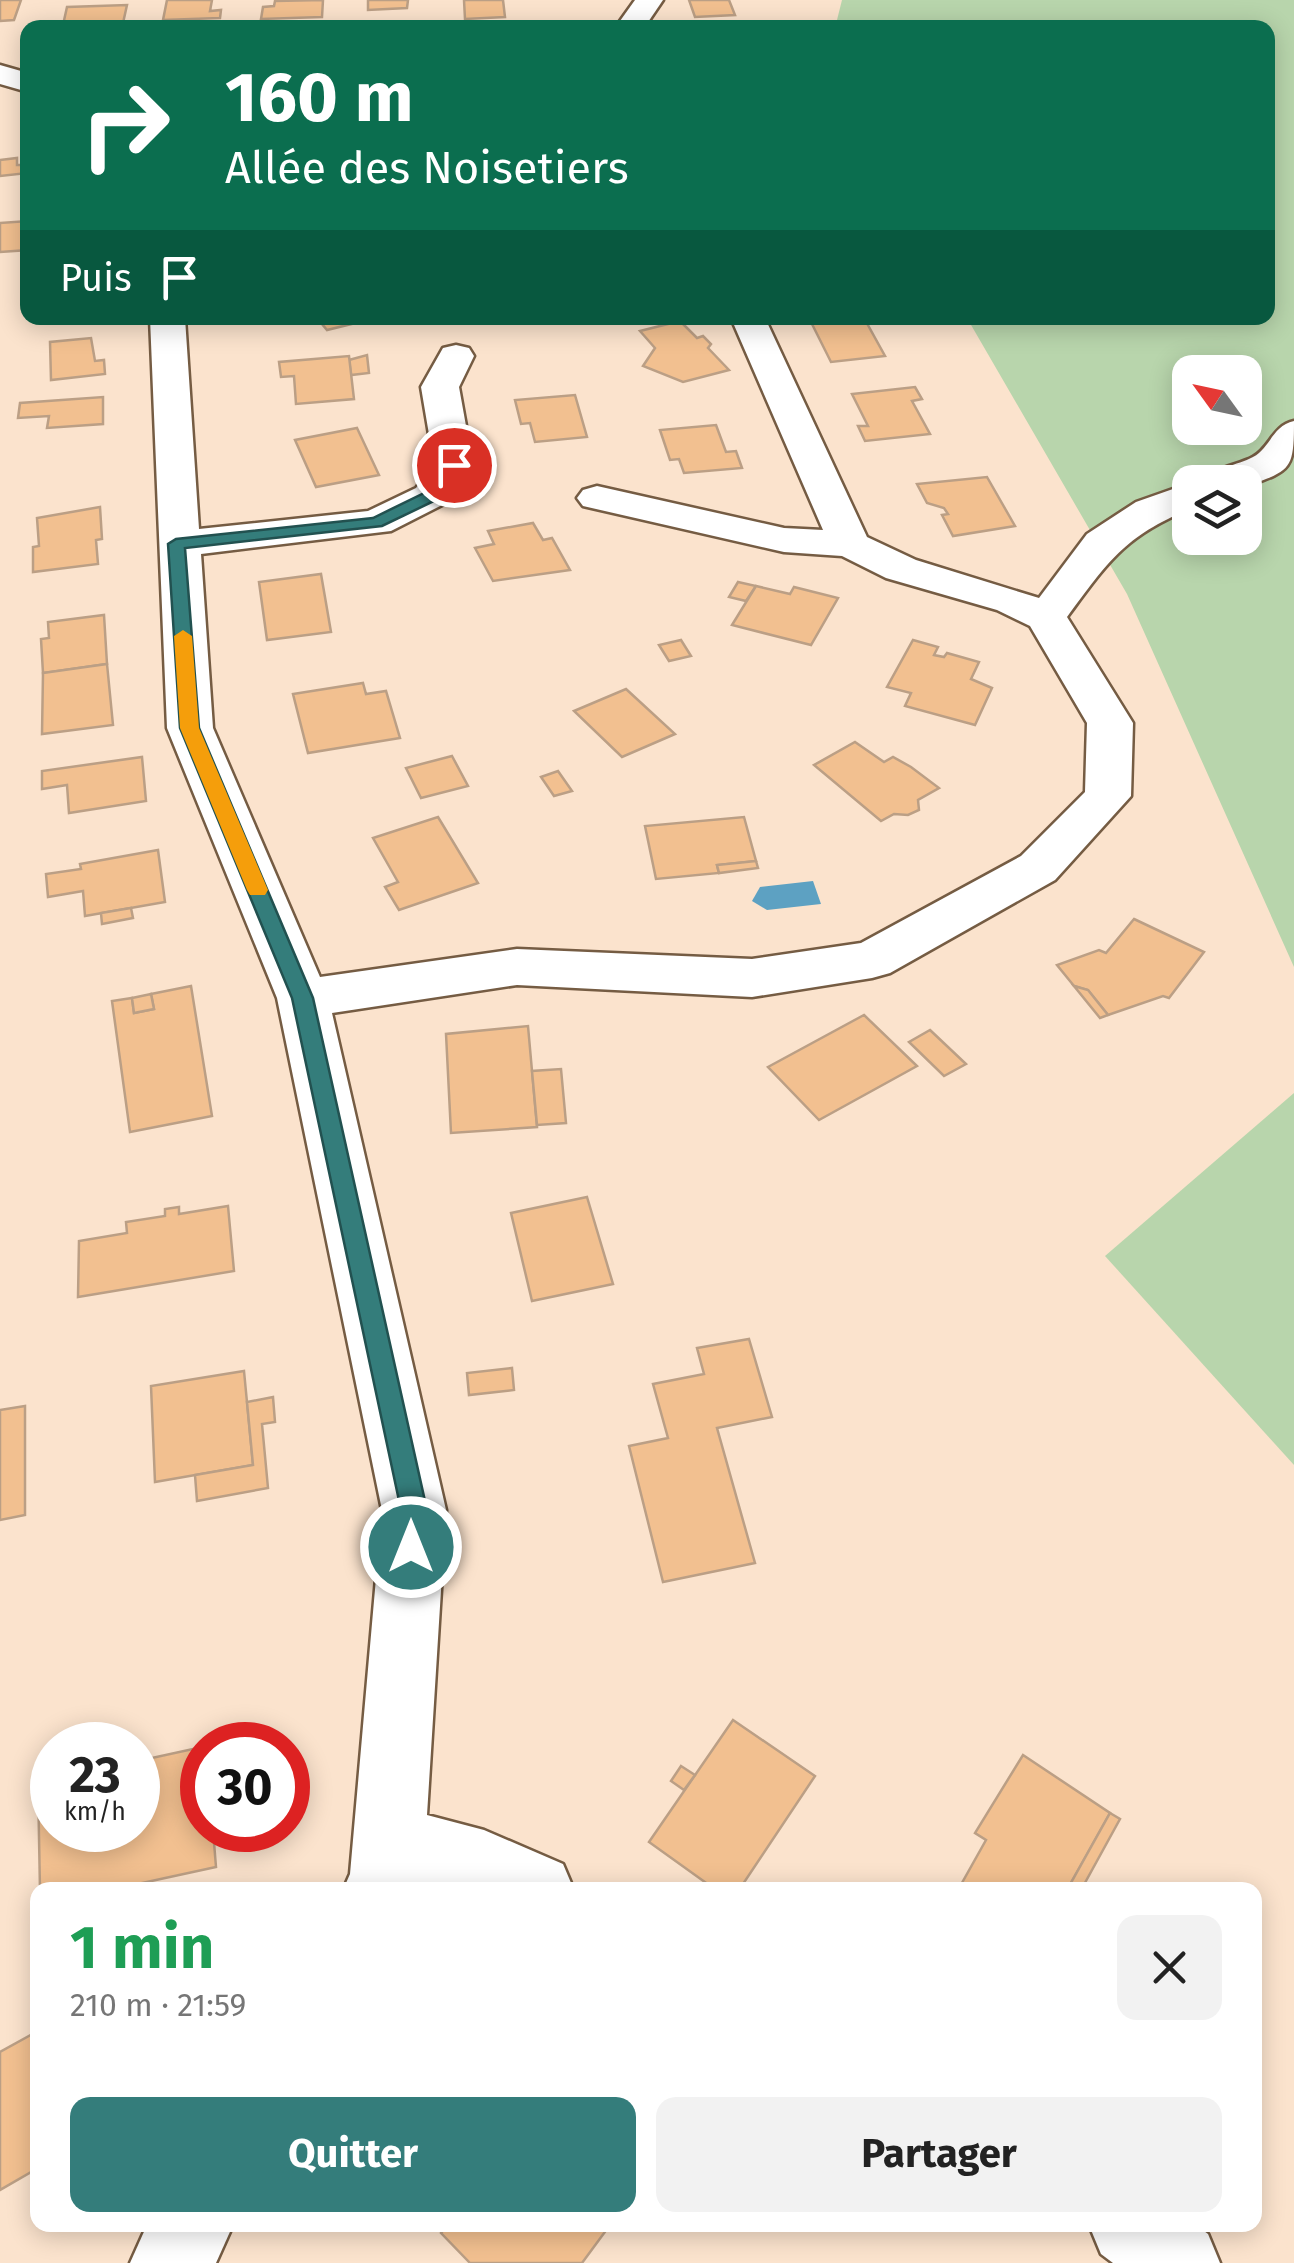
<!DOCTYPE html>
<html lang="fr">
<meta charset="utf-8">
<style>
:root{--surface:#fff;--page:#f2f2f2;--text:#222;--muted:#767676;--accent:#347d7b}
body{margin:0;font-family:"Fira Sans",sans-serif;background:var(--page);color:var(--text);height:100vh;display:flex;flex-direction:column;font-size:38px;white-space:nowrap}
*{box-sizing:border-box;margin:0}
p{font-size:32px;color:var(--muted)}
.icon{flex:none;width:55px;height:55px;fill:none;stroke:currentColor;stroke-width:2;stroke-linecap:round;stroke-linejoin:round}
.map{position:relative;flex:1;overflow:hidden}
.drawer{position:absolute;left:30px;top:1882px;width:1232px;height:350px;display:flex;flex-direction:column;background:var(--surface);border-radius:20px;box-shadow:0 5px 25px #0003}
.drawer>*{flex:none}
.guide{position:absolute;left:20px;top:20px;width:1255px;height:305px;border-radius:20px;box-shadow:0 5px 25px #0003;background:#0b6e4f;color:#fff;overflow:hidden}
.needle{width:65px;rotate:303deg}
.tools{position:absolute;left:1172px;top:355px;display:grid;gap:20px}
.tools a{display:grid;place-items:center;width:90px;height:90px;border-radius:20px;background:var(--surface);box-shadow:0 5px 25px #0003;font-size:50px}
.speed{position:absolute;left:30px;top:1722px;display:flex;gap:20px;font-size:50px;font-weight:700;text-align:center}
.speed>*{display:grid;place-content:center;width:130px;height:130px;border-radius:50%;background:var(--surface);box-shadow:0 5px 25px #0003;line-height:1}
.speed small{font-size:25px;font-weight:400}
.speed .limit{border:15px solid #d22;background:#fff;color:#111}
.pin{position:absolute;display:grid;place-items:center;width:85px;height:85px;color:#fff;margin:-42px;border:5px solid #fff;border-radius:50%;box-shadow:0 2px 10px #0007}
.me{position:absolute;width:110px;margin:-55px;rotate:0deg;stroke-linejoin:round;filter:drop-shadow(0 0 8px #0008)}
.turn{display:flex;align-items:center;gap:35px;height:210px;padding:0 40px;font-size:45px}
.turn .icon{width:130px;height:130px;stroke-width:2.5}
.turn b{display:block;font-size:70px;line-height:85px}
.then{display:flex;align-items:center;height:95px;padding:0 40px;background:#0003;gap:20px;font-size:38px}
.round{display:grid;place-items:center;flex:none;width:105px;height:105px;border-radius:20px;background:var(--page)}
.summary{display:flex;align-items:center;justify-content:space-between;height:170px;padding:0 40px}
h1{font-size:60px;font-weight:700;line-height:75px;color:#1e9e55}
.button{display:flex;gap:20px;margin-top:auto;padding:20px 40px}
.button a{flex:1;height:115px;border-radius:20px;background:var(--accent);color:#fff;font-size:40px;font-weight:700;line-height:115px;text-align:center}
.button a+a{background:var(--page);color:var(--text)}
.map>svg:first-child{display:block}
.green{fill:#b8d5ac;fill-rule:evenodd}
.water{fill:#5da1c2}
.building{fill:#f2c090;stroke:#bb9f85;stroke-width:2.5}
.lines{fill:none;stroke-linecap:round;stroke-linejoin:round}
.minor-casing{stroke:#755c43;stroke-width:5}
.minor{fill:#fff;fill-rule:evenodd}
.route{fill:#347d7b;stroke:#225150;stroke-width:2.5}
.slow{fill:#f59e0b}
</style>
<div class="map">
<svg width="1294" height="2263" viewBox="0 0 1294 2263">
<rect width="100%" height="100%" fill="#fbe3cd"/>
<g class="green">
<path d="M 842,0 L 1294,0 L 1294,967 L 1127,594 L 967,318 L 1268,318 L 1268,28 L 835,28 ZM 1190,372 L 1245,372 L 1245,428 L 1190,428 ZM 1190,482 L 1245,482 L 1245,538 L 1190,538 Z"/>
<path d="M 1294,1093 L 1294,1465 L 1105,1256 Z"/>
</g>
<path class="water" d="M 813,881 L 821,904 L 767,910 L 752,901 L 760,887 Z"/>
<g class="building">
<path d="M 0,0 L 21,0 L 14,20 L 0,21 Z"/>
<path d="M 167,0 L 212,0 L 210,11 L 221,10 L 220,18 L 163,20 Z"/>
<path d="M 323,0 L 322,17 L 261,19 L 263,7 L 274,6 L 275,1 Z"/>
<path d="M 368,0 L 408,0 L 407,8 L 368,10 Z"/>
<path d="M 464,0 L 503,0 L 505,17 L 465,19 Z"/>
<path d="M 689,0 L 729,0 L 735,15 L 695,17 Z"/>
<path d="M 127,5 L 123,23 L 63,25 L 67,7 Z"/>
<path d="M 17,158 L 17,165 L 28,165 L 28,173 L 0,176 L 0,160 Z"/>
<path d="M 28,221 L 28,250 L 0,252 L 0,223 Z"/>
<path d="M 317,318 L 376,318 L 327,330 Z"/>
<path d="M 809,318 L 864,318 L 885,356 L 831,362 Z"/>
<path d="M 680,321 L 697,338 L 703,336 L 711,344 L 708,348 L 729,370 L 683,382 L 643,366 L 655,348 L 640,331 Z"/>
<path d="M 91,338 L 95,361 L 104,360 L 105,374 L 51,380 L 50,342 Z"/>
<path d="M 367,355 L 369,373 L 351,375 L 349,360 Z"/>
<path d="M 349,356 L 354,399 L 296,404 L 294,376 L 281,377 L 279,362 Z"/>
<path d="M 915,387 L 922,399 L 912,401 L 930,434 L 865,441 L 858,426 L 868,426 L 852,394 Z"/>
<path d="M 575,395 L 587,437 L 535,442 L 530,423 L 521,424 L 515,400 Z"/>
<path d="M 103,397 L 103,424 L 47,428 L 49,416 L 18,418 L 20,403 Z"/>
<path d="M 716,425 L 726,452 L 736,451 L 742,468 L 684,473 L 679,459 L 670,460 L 660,430 Z"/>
<path d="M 357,428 L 379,475 L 316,487 L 295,440 Z"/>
<path d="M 987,477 L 1015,526 L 953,536 L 942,515 L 948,514 L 944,508 L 927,503 L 917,484 Z"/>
<path d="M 100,507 L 102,539 L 96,540 L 98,564 L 33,572 L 33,547 L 39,546 L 37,518 Z"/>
<path d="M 533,523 L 543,540 L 552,538 L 570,570 L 493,581 L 475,548 L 494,544 L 488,531 Z"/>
<path d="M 321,574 L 331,632 L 267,640 L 259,582 Z"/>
<path d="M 738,582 L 756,586 L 746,601 L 729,597 Z"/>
<path d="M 756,586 L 790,594 L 794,587 L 838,598 L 811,645 L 732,625 Z"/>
<path d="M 104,615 L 107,664 L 43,673 L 41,639 L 49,638 L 48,622 Z"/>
<path d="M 681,640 L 691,656 L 669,661 L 659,645 Z"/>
<path d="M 913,640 L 938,647 L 934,655 L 944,657 L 947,653 L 979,662 L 971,679 L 992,688 L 975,725 L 905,706 L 911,693 L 887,687 Z"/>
<path d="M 107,664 L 113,725 L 42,734 L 43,673 Z"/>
<path d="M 363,683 L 366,694 L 386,691 L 400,738 L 308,753 L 293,694 Z"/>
<path d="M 626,689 L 675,734 L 622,757 L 574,711 Z"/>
<path d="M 855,742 L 884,762 L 893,757 L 911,767 L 939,788 L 918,800 L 919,810 L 908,815 L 894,814 L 881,821 L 814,765 Z"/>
<path d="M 452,756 L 468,786 L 421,798 L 406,768 Z"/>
<path d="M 142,757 L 146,801 L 69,813 L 67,785 L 42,789 L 42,771 Z"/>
<path d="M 558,771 L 572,791 L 554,796 L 541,777 Z"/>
<path d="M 438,817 L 478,883 L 399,910 L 385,887 L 398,882 L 373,838 Z"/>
<path d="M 744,817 L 756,861 L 717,865 L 719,873 L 656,879 L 645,826 Z"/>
<path d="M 158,850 L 165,902 L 85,916 L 83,891 L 48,897 L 46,874 L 81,869 L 80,864 Z"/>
<path d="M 756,861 L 758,868 L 719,873 L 717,865 Z"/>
<path d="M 131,908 L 133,918 L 102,924 L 101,913 Z"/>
<path d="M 1134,919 L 1204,952 L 1169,998 L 1163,996 L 1108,1015 L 1088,990 L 1074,986 L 1057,965 L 1099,950 L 1106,953 Z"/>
<path d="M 191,986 L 212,1116 L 130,1132 L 112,1001 L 132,998 L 134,1013 L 154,1009 L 151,994 Z"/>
<path d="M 1074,986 L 1088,990 L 1108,1015 L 1100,1018 Z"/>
<path d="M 151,994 L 154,1009 L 134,1013 L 132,998 Z"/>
<path d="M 864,1015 L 917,1066 L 819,1120 L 768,1067 Z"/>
<path d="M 528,1026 L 537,1127 L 451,1133 L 446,1034 Z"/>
<path d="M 930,1030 L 966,1064 L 944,1076 L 909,1042 Z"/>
<path d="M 561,1069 L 566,1123 L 537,1125 L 532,1071 Z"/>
<path d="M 587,1197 L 613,1284 L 532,1301 L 511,1213 Z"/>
<path d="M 228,1206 L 234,1271 L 78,1297 L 79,1241 L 127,1233 L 126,1222 L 165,1216 L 165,1209 L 179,1207 L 179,1214 Z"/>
<path d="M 749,1339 L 772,1417 L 717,1428 L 755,1563 L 663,1582 L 629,1446 L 668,1438 L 653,1384 L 704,1374 L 697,1348 Z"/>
<path d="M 512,1368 L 514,1390 L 469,1395 L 467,1373 Z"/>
<path d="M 244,1371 L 253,1465 L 155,1482 L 151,1386 Z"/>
<path d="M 273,1397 L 275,1422 L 262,1424 L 268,1488 L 197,1501 L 195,1475 L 253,1465 L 247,1402 Z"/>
<path d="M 25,1406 L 25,1515 L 0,1520 L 0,1410 Z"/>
<path d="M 733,1720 L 815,1776 L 739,1890 L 716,1890 L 649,1842 Z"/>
<path d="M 202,1747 L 202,1830 L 213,1830 L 216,1867 L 110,1890 L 40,1890 L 38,1783 L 52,1780 L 52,1830 L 138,1830 L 138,1761 Z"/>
<path d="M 1023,1755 L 1110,1813 L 1067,1890 L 958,1890 L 986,1840 L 975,1833 Z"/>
<path d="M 681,1766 L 695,1775 L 684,1790 L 671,1781 Z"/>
<path d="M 1110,1813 L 1120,1819 L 1081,1890 L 1067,1890 Z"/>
<path d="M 38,2031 L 38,2168 L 0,2190 L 0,2052 Z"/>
<path d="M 448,2225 L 610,2225 L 582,2263 L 470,2263 L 441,2233 Z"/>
</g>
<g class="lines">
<defs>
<g id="minor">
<path d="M 635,0 L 663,0 L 644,28 L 615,28 Z"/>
<path d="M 0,65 L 28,73 L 28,92 L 0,84 Z"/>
<path d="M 150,318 L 185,318 L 199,529 L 368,511 L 416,488 L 434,464 L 421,387 L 443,348 L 456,345 L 469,348 L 474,356 L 459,387 L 473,465 L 444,504 L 391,531 L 201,554 L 213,728 L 320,977 L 517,949 L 752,959 L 861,943 L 1021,856 L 1085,792 L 1087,723 L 1030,626 L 997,610 L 886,578 L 842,556 L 784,552 L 583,506 L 577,498 L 583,490 L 597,486 L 784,528 L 823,530 L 731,318 L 765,318 L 867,537 L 916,560 L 1039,598 L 1087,534 L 1136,502 L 1190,483 L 1190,509 C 1124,536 1108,562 1067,617 L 1133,723 L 1131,796 L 1055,880 L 890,973 L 872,978 L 752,997 L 517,985 L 332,1013 L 446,1510 L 427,1815 L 484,1830 L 563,1864 L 574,1890 L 437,1890 L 420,1885 L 418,1890 L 343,1890 L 350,1874 L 382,1510 L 277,998 L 167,728 Z"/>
<path d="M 1294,421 C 1294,471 1291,470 1245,487 L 1245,482 L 1203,482 C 1215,466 1237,466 1253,457 C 1271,447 1272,426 1294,421 Z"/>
<path d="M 147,2225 L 233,2225 L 216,2263 L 130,2263 Z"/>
<path d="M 1089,2225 L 1196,2225 L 1208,2234 L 1220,2263 L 1113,2263 L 1101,2254 Z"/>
</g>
</defs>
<use href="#minor" class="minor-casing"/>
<use href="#minor" class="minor"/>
</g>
<path class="route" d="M 449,462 L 462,465 L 436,500 L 382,526 L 185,548 L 199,728 L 313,998 L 427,1510 L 421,1556 L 411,1559 L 402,1556 L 398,1547 L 401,1510 L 292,998 L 180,728 L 168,544 L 176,539 L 373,518 L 424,493 Z"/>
<path class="slow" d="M 183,630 L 192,636 L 199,728 L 268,890 L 265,895 L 250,895 L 247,890 L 180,728 L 174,636 Z"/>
</svg>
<div class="tools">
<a><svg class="needle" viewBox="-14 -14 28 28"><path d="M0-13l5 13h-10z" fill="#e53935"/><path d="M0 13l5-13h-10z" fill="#767676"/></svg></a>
<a><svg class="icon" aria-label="layers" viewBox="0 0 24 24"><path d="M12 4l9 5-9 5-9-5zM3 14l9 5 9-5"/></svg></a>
</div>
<div class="speed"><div>23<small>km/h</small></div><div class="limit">30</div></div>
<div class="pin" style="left:454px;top:465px;background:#d93025"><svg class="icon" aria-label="arrive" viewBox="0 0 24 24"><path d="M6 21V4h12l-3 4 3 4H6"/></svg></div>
<svg class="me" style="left:411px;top:1547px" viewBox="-20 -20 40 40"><circle r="17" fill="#347d7b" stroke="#fff" stroke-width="3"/><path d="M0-11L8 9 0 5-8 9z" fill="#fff"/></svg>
<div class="guide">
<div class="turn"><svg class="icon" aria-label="right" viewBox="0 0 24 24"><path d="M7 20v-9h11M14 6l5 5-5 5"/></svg><div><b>160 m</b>Allée des Noisetiers</div></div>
<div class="then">Puis<svg class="icon" aria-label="arrive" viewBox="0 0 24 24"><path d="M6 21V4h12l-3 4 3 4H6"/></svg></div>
</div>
<section class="drawer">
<div class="summary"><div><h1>1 min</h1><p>210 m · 21:59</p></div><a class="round"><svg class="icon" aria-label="close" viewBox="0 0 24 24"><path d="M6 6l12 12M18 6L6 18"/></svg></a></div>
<div class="button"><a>Quitter</a><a>Partager</a></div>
</section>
</div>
